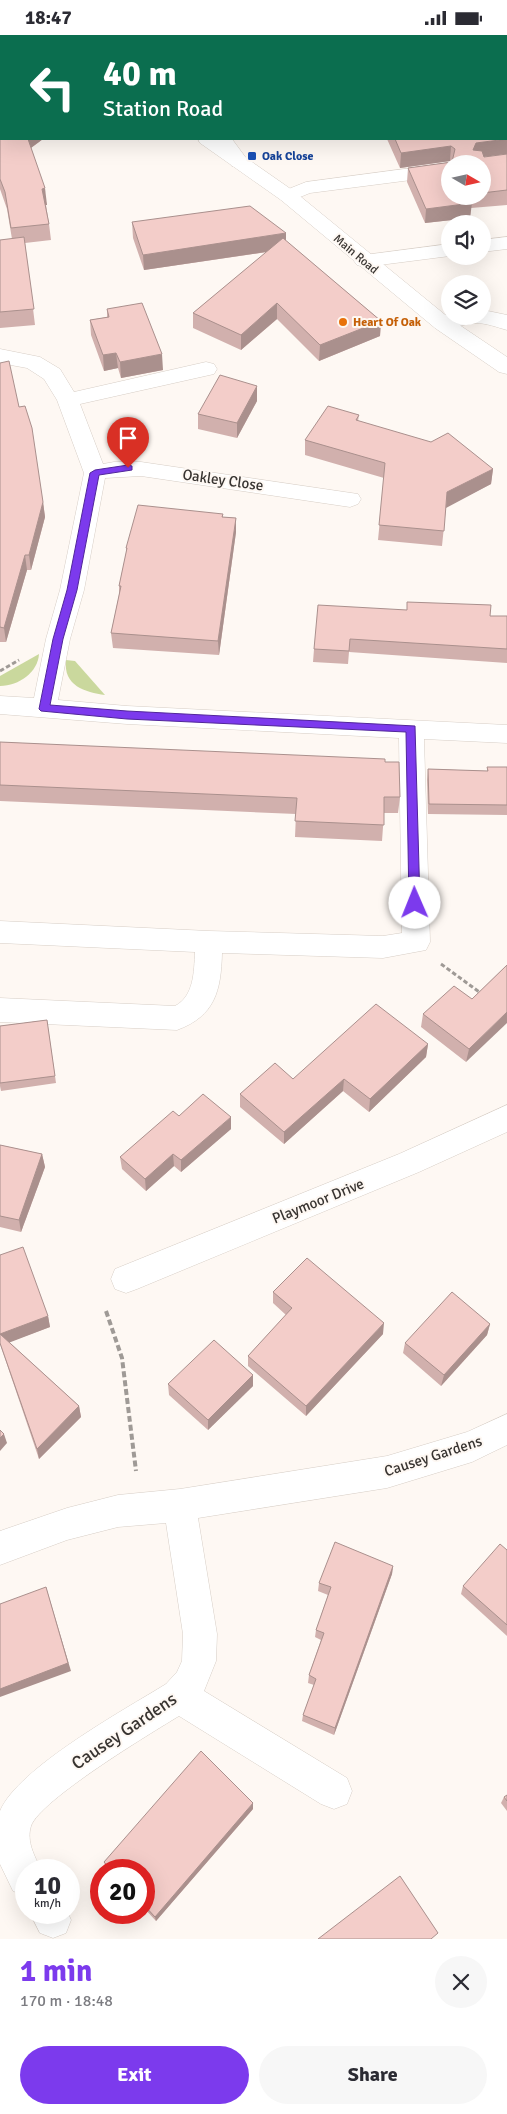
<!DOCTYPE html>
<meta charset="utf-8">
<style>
:root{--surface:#fff;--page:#f7f7f7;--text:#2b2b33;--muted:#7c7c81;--accent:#7c3aed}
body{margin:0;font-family:Signika,sans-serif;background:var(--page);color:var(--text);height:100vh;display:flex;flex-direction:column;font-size:19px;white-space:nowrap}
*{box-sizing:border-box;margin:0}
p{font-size:16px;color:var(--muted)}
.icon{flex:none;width:28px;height:28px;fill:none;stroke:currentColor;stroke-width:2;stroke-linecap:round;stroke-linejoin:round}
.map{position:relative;height:1904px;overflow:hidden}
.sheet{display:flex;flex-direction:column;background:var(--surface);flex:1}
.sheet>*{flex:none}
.guide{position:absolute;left:0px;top:0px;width:508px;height:105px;box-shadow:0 5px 20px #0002;background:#0b6e4f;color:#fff;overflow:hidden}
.needle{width:32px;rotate:99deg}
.buttons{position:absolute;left:441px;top:120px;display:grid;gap:10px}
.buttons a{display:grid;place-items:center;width:50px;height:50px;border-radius:50%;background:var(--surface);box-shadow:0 5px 20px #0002;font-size:25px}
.speed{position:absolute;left:15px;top:1824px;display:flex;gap:10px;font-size:25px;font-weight:700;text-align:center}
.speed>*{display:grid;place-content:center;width:65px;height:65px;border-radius:50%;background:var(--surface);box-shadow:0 5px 20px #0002;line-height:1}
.speed small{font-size:12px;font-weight:400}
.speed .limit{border:8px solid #d22;background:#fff;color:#111}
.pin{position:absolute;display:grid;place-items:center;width:42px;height:42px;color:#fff;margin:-51px -21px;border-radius:50% 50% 50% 0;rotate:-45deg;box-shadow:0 0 5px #0007}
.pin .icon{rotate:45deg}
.me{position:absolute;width:55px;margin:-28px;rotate:359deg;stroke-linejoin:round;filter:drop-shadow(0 0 4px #0008)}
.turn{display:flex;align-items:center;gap:18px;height:105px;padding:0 20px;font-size:22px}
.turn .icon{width:65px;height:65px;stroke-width:2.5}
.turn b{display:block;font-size:35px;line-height:42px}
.round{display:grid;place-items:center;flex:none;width:52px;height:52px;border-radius:26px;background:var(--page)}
.headline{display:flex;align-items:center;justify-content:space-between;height:85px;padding:0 20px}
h1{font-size:30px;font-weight:800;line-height:38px;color:var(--accent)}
.button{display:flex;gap:10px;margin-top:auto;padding:10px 20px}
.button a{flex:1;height:58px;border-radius:30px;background:var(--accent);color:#fff;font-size:20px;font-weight:800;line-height:58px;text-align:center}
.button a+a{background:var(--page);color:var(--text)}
.status{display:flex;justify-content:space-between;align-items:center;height:35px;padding:0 25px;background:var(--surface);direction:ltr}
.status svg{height:14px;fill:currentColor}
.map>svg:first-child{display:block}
.green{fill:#cad89d}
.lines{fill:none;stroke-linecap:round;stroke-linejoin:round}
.minor-casing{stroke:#d7cec6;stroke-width:1}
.major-casing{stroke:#d7cec6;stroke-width:1}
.path-far2{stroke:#9f9a96;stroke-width:2.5;stroke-dasharray:4 2;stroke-linecap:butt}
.path-far1{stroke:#9f9a96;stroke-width:3;stroke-dasharray:4.5 2.5;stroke-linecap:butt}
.path{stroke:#9f9a96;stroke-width:4;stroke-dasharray:6 3;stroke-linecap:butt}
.minor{fill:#fff;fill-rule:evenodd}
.major{fill:#fff;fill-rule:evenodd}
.wall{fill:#d1b0ad;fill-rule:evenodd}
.shaded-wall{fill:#aa908d}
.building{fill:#f3cdc9;stroke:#aa908d}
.route{fill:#7c3aed;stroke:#51269a}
.transit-dot{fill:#1a4fb4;stroke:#fef8f3;stroke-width:2}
.food-dot{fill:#e8710a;stroke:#fef8f3;stroke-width:2}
.labels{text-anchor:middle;stroke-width:4;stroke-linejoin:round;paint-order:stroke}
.far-transit-label{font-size:12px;font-weight:bold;fill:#164399;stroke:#fef8f3;text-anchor:start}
.far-street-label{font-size:12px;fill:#383431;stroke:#fef8f3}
.far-food-label{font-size:12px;font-weight:bold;fill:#c56008;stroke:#fef8f3;text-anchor:start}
.street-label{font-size:15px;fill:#383431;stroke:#fef8f3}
.near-street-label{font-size:18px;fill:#383431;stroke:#fef8f3}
</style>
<div class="status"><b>18:47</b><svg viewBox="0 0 49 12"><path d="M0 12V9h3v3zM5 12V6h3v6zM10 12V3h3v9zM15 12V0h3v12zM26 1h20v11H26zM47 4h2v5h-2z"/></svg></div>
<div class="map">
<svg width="507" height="1904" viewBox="0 0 507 1904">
<rect width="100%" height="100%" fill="#fef8f3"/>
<g class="green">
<path d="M 253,0 L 507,0 L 507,52 L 506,1 Z"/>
<path d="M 39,619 C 38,637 19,651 0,651 L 0,641 Z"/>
<path d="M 66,625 L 75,626 L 105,660 C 85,657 63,651 66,625 Z"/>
</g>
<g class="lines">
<defs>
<g id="minor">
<path d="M 119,0 L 137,0 L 138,1 L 120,1 Z"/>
<rect x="0" y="6" width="1" height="11"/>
<path d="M 214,104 L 232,104 L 249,127 L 246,131 L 239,133 L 232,131 Z"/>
<path d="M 450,128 L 452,129 L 450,129 L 450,140 L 310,158 L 288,167 L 281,165 L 278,161 L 281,157 L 306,147 Z"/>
<path d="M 507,202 L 507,214 L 482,217 L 482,205 Z"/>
<path d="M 450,209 L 450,221 L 364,232 L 357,230 L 354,226 L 357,222 L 364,220 Z"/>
<path d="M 483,275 L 507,280 L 507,295 C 496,292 487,288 475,288 C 461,289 448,296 435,293 L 432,288 L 435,283 L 450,279 L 450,281 L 482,281 Z"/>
<path d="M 0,314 L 40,322 L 60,334 L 74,357 L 206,327 L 214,329 L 217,334 L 214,339 L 80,369 L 103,429 L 114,427 L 141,427 L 358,459 L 361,464 L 358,469 L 350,472 L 141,441 L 105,443 L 84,555 L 70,604 L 58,665 L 127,671 L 507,690 L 507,708 L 424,704 L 430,907 L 426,915 L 383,923 L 222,918 C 221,956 215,981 177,995 L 0,987 L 0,963 L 175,971 C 194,961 194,937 195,917 L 0,908 L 0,886 L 209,896 L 383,901 L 402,898 L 399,703 L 127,689 L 0,679 L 0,661 L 34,663 L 46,604 L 60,555 L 84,438 L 57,365 L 44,344 L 27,333 L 0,328 Z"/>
<path d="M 507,1070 L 507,1097 L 419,1137 L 137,1254 L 126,1258 L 115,1254 L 111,1244 L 115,1234 L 399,1119 Z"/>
<path d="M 507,1379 L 507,1410 L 472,1427 L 387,1453 L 198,1483 L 217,1599 L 216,1626 L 204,1656 L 347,1743 L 352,1756 L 347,1769 L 334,1774 L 321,1769 L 179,1681 C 151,1698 40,1765 31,1791 C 26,1807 35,1821 41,1835 L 26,1835 L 26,1861 L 13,1856 L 0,1829 L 0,1776 C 18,1733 124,1675 166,1649 L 177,1637 L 182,1626 L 183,1599 L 166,1488 L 118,1492 L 67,1505 L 0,1530 L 0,1496 L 67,1473 L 118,1460 L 180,1454 L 387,1421 L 467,1397 Z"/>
<path d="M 30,1878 L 68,1878 L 71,1885 L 66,1898 L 53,1903 L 40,1898 Z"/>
</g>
<g id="major">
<path d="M 51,0 L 69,0 L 70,1 L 52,1 Z"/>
<path d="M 198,104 L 219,104 L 295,157 L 449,283 L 507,322 L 507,339 L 499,337 L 435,293 L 281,165 L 200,108 Z"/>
</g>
</defs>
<use href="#minor" class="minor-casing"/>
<use href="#major" class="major-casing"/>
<g class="path-far2">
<path d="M 24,0 L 26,1"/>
<path d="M 258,0 L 260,1"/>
</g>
<g class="path-far1">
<path d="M 0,636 L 19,625"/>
<path d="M 441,929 L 482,959"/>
</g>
<path class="path" d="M 106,1276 L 122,1323 L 136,1436"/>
<use href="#minor" class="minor"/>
<use href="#major" class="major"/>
</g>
<g class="wall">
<path d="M 0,14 L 1,104 L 43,104 L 31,113 L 47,170 L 46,170 L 49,189 L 51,205 L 25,208 L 35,290 L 0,293 L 0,205 L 12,204 L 7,174 L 0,154 Z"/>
<path d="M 387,104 L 506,104 L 484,122 L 507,119 L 507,170 L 471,173 L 470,183 L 425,188 L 407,147 L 408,133 L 451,127 L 450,126 L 400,133 ZM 482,129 L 482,161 L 450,161 Z"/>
<path d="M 132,187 L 286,198 L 286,206 L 381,286 L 380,301 L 319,326 L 277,284 L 241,315 L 193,293 L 193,278 L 267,217 L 144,235 L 133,203 Z"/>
<path d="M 107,274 L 163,335 L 121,343 L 118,333 L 104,336 L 91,300 L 90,285 L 107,282 Z"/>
<path d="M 0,328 L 19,372 L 43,467 L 45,482 L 31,535 L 27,535 L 6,607 L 0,607 Z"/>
<path d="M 257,351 L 257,366 L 237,403 L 198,394 L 198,379 Z"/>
<path d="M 359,380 L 358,386 L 493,434 L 491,449 L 446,472 L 442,511 L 378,505 L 384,443 L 305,420 L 305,405 Z"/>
<path d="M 223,479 L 223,482 L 236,483 L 236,497 L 219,620 L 113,613 L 111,598 L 119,560 L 119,551 L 126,519 L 126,513 Z"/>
<path d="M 407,567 L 490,581 L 507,581 L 507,628 L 349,617 L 348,629 L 313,627 L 314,614 L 407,575 Z"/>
<path d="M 0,707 L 385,727 L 400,762 L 398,778 L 384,778 L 382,806 L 295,802 L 296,779 L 0,766 Z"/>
<path d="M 487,732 L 507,732 L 507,780 L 428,779 L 427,745 L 428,734 L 487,736 Z"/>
<path d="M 507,930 L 466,1027 L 421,992 L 423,979 L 472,964 Z"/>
<path d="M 47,985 L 56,1048 L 1,1056 L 0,1051 L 0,991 Z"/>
<path d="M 428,1009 L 426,1022 L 369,1077 L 343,1056 L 284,1109 L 240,1072 L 240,1059 Z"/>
<path d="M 179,1081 L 231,1094 L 181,1137 L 174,1131 L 146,1156 L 122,1134 L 120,1122 Z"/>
<path d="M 0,1110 L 42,1119 L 45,1132 L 21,1197 L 0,1192 Z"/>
<path d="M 0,1220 L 48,1281 L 50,1292 L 9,1307 L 79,1371 L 81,1382 L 39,1424 L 0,1309 Z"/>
<path d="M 273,1257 L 383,1299 L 306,1381 L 248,1331 L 248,1321 L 286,1280 L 273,1268 Z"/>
<path d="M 490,1289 L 487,1300 L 441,1351 L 403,1318 L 405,1308 Z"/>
<path d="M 168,1349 L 253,1351 L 208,1395 L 169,1360 Z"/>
<path d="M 507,1515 L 507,1601 L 461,1559 L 463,1551 Z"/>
<path d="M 393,1531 L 392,1539 L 334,1700 L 302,1686 L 303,1680 L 314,1650 L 308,1648 L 309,1640 L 321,1605 L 315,1602 L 316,1595 L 328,1560 L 318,1556 L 319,1548 Z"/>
<path d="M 507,1760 L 507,1776 L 501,1768 L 504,1762 Z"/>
<path d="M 253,1774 L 156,1886 L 144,1873 L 144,1835 L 108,1835 L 106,1832 L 104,1827 Z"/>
</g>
<g class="shaded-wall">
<path d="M 27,104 L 43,104 L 28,115 Z"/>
<path d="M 507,104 L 507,119 L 475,123 L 473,115 L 476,108 Z"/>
<path d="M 451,111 L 450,126 L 400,133 L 401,118 Z"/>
<path d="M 45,153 L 47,170 L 44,170 L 42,154 Z"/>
<path d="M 472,168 L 470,183 L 425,188 L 426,174 Z"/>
<path d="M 286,198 L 286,214 L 144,235 L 143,220 Z"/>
<path d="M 277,268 L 277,284 L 241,315 L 241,300 Z"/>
<path d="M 381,286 L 380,301 L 319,326 L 320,310 Z"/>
<path d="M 116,318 L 118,333 L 104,336 L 103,320 Z"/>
<path d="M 162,319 L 163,335 L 121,343 L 120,327 Z"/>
<path d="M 257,351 L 257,366 L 237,403 L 237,388 Z"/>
<path d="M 493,434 L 491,449 L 446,473 L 447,457 Z"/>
<path d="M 43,467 L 45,482 L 31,535 L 29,520 Z"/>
<path d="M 236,483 L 236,497 L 219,620 L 218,606 Z"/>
<path d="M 25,520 L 27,535 L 6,607 L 4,593 Z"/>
<path d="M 507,977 L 507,988 L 466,1027 L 469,1014 Z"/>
<path d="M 428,1009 L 426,1022 L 369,1077 L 370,1064 Z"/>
<path d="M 344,1044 L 343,1056 L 284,1109 L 284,1097 Z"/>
<path d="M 231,1082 L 231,1094 L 181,1137 L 181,1125 Z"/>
<path d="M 42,1119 L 45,1132 L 21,1197 L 19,1185 Z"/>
<path d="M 173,1119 L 174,1131 L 146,1156 L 145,1144 Z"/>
<path d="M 48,1281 L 50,1292 L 3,1310 L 0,1299 Z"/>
<path d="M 384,1288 L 383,1299 L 306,1381 L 306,1371 Z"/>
<path d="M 490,1289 L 487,1300 L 441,1351 L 444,1340 Z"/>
<path d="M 253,1340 L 253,1351 L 208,1395 L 208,1385 Z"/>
<path d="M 79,1371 L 81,1382 L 39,1424 L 37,1414 Z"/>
<path d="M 4,1399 L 7,1408 L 0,1416 L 0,1403 Z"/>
<path d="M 393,1531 L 392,1539 L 334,1700 L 335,1693 Z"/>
<path d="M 46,1552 L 71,1636 L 0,1662 L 0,1654 Z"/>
<path d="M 253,1768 L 253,1774 L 156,1886 L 155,1882 Z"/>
</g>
<g class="building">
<path d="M 0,14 L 1,16 L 1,104 L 28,104 L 45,153 L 42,154 L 49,189 L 11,193 L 5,157 L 0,144 Z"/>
<path d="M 506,66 L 507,66 L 507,104 L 476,108 L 473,115 L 482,116 L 484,122 L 507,119 L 507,155 L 482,158 L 482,129 L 450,129 L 450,161 L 469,161 L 472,168 L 426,174 L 408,133 L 452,127 L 455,114 L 451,111 L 401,118 L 395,104 L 506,104 Z"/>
<path d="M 250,171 L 286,198 L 143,220 L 132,187 Z"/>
<path d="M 24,202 L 34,274 L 0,277 L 0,205 Z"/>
<path d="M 283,203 L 381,286 L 320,310 L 277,268 L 241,300 L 193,278 Z"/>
<path d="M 142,268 L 162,319 L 120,327 L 116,318 L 103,320 L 90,285 L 109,282 L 107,274 Z"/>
<path d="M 9,326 L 19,372 L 25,371 L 32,393 L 43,467 L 29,520 L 25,520 L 4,593 L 0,592 L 0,328 Z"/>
<path d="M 220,340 L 257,351 L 237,388 L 198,379 Z"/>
<path d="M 328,371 L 359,380 L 356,385 L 431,407 L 448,398 L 493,434 L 447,457 L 444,496 L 379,490 L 385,428 L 305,405 Z"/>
<path d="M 138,470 L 223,479 L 222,482 L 236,483 L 218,606 L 111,598 L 121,551 L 119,551 L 127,513 L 126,513 Z"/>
<path d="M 407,567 L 491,570 L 490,581 L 507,581 L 507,614 L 350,604 L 349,616 L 314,614 L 318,570 L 407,575 Z"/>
<path d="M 0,707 L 385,724 L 385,727 L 399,727 L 400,762 L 384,762 L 384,790 L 295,786 L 297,763 L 0,750 Z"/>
<path d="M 487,732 L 507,732 L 507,770 L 429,769 L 428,734 L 488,736 Z"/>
<path d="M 507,930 L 507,977 L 469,1014 L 423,979 L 454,951 L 472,964 Z"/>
<path d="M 376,969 L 428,1009 L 370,1064 L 344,1044 L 284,1097 L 240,1059 L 275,1028 L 293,1044 Z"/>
<path d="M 47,985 L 55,1041 L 0,1048 L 0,991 Z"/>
<path d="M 203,1059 L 231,1082 L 181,1125 L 173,1119 L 145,1144 L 120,1122 L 173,1076 L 179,1081 Z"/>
<path d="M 0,1110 L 42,1119 L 19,1185 L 0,1181 Z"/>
<path d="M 23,1212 L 48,1281 L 0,1299 L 79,1371 L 37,1414 L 0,1308 L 0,1220 Z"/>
<path d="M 307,1223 L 384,1288 L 306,1371 L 248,1321 L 292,1273 L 273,1257 Z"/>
<path d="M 452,1257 L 490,1289 L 444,1340 L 405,1308 Z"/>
<path d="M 214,1305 L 253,1340 L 208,1385 L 168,1349 Z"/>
<path d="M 0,1395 L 4,1399 L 0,1403 Z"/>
<path d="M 335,1507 L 393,1531 L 335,1693 L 303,1680 L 316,1644 L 309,1640 L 324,1598 L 316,1595 L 331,1552 L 319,1548 Z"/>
<path d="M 500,1509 L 507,1515 L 507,1590 L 463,1551 Z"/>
<path d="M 46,1552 L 68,1628 L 0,1654 L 0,1569 Z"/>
<path d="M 201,1716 L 253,1768 L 155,1882 L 144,1870 L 144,1835 L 111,1835 L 104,1827 Z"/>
<path d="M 507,1760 L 507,1766 L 504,1762 Z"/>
<path d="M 400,1841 L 438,1898 L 431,1904 L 318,1904 Z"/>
</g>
<path class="route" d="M 128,430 L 132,431 L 132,435 L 99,440 L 77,555 L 63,604 L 50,670 L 127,676 L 415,691 L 420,868 L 419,872 L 415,873 L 409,868 L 406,697 L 127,684 L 41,676 L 39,674 L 53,604 L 67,555 L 90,438 L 95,435 Z"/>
<rect class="transit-dot" x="247" y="116" width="10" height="10" rx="2.5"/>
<circle class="food-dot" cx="343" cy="287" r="5"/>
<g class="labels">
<g class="far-transit-label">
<text x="262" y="125">Oak Close</text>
</g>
<g class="far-street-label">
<text transform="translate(356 219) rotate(40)" y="4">Main Road</text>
</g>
<g class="far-food-label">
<text x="353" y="291">Heart Of Oak</text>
</g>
<g class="street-label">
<text transform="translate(223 445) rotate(8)" y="5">Oakley Close</text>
<text transform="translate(318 1166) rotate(-22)" y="5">Playmoor Drive</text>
<text transform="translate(433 1421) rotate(-18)" y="5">Causey Gardens</text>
</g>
<g class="near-street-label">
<text transform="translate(124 1696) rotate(-34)" y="6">Causey Gardens</text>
</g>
</g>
</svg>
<div class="buttons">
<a><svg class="needle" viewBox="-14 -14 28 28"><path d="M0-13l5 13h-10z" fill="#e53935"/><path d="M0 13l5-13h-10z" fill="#7c7c81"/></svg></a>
<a><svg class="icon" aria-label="sound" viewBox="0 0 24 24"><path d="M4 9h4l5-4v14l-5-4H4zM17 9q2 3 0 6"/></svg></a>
<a><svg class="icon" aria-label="layers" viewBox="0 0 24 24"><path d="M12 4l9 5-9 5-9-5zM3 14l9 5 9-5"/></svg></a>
</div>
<div class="speed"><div>10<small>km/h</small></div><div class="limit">20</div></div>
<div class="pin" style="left:128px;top:433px;background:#d93025"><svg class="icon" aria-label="arrive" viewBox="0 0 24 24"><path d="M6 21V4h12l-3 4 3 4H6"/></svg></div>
<svg class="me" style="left:415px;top:868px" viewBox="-20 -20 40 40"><circle r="19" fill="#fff"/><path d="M0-13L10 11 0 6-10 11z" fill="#7c3aed"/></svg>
<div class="guide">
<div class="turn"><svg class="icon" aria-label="left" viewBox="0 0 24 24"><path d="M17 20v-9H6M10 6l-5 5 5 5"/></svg><div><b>40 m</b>Station Road</div></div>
</div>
</div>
<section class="sheet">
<div class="headline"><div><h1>1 min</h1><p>170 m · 18:48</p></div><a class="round"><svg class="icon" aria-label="close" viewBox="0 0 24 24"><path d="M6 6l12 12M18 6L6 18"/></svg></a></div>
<div class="button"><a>Exit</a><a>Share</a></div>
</section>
